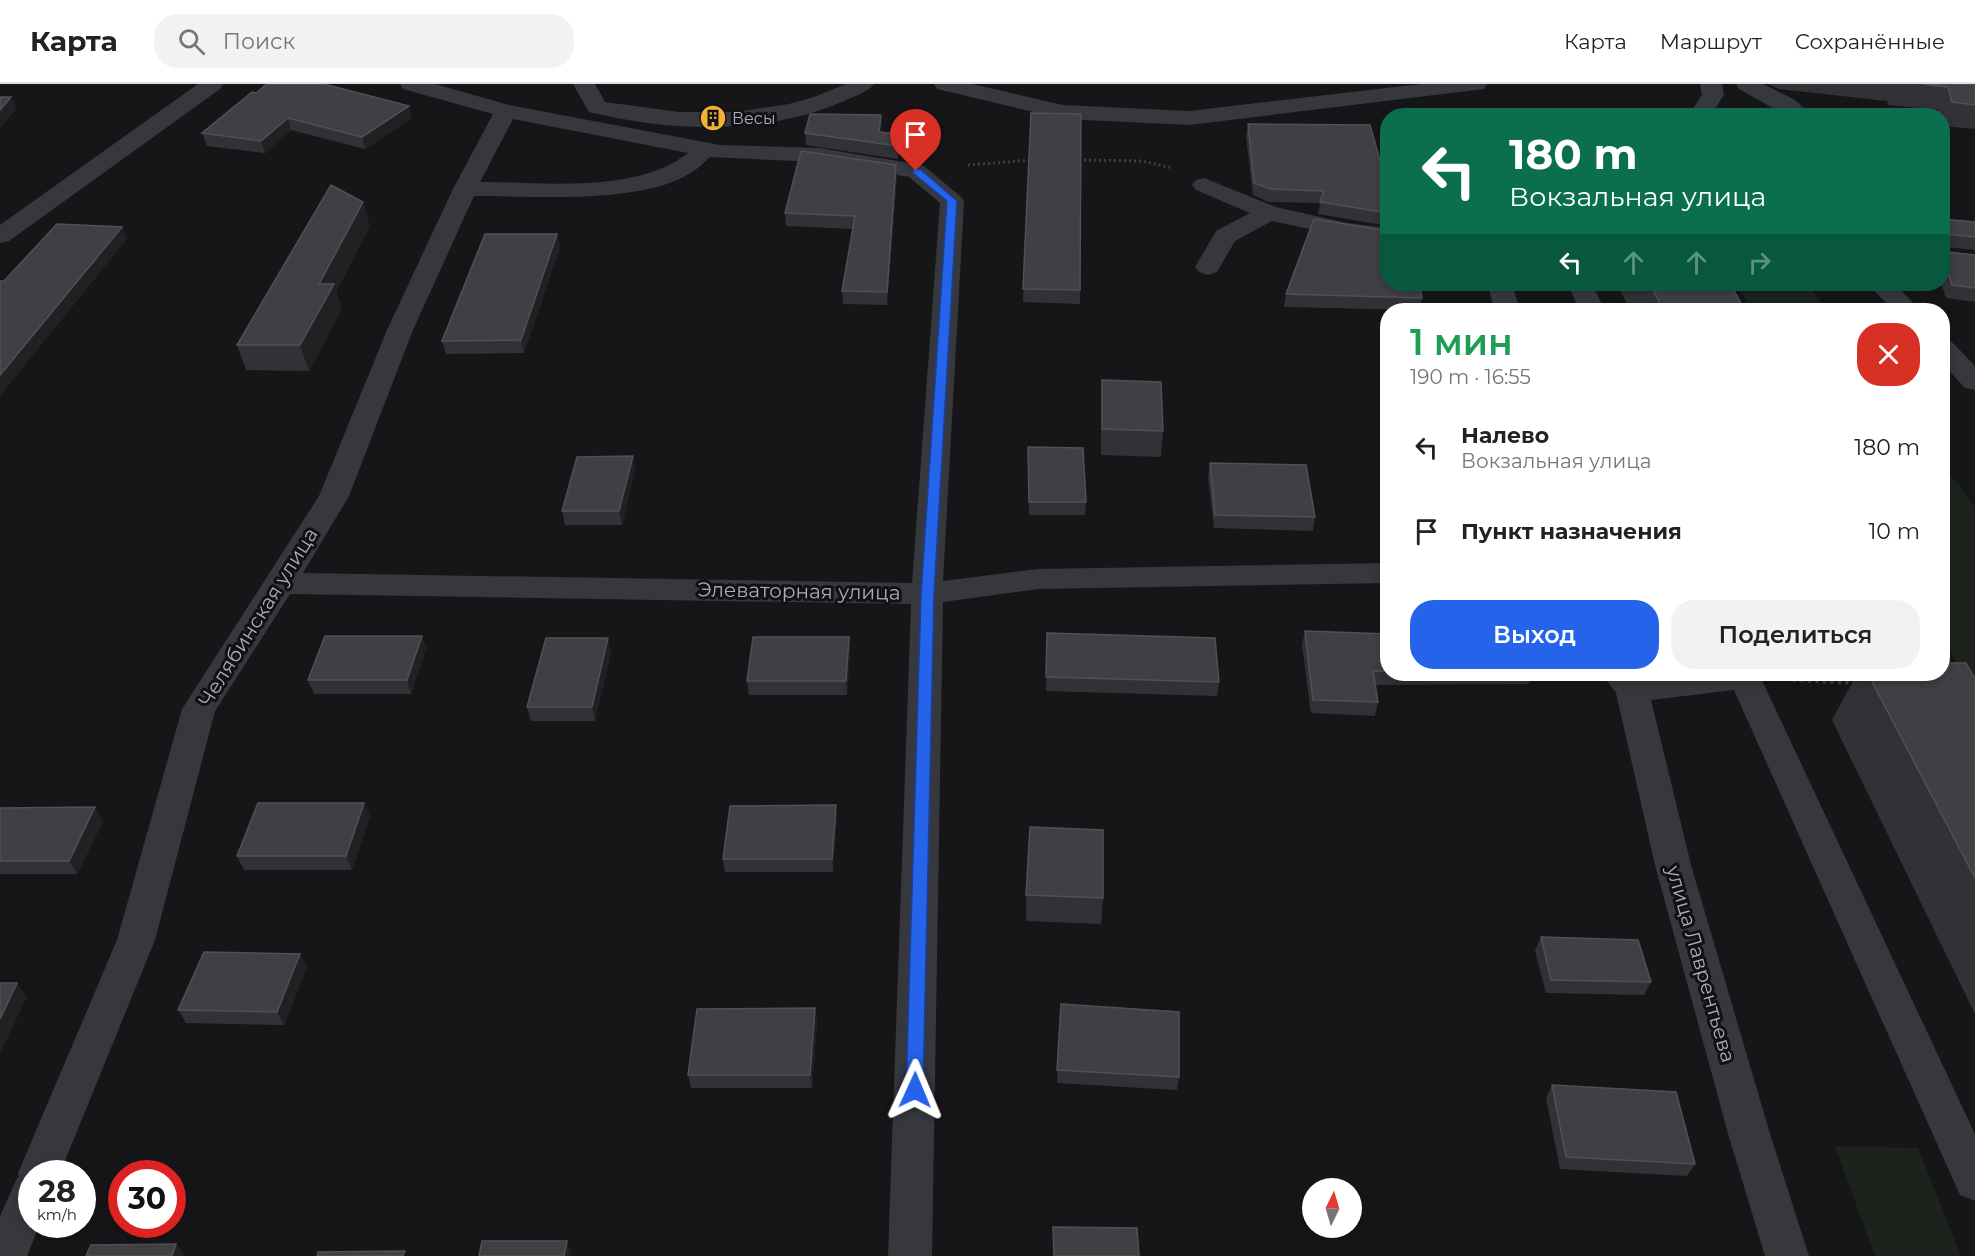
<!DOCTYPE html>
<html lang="ru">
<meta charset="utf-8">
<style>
:root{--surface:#fff;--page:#f2f2f2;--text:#222;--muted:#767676;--line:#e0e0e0;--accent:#2563eb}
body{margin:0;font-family:Montserrat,sans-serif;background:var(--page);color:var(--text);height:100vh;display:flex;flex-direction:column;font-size:22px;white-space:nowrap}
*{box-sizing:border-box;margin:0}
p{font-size:20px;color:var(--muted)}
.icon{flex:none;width:33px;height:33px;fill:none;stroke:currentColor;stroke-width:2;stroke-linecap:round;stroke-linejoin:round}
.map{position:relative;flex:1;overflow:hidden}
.sheet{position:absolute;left:1380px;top:219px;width:570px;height:378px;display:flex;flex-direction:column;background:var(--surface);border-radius:24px;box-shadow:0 3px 9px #0003}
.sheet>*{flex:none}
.guide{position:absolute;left:1380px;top:24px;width:570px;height:183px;border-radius:24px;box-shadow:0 3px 9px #0003;background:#0b6e4f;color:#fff;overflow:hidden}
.needle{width:39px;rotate:5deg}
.buttons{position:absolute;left:1302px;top:1094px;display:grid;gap:12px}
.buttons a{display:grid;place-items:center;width:60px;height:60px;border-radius:50%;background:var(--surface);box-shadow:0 3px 9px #0003;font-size:30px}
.speed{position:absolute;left:18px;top:1076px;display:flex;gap:12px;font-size:30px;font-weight:700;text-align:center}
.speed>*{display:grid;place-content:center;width:78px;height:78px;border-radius:50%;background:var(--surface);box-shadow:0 3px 9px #0003;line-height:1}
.speed small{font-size:15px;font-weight:400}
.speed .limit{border:9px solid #d22;background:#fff;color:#111}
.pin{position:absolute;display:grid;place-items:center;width:51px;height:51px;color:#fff;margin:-62px -26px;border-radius:50% 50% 50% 0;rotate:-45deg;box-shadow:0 0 6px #0007}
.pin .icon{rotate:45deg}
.me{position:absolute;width:66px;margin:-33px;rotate:1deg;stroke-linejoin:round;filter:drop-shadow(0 0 4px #0008)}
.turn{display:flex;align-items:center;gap:21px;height:126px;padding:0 30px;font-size:27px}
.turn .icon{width:78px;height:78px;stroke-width:2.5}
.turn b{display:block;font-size:42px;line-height:51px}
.lanes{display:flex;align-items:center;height:57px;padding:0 30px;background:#0003;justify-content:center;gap:30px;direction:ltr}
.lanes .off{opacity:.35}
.round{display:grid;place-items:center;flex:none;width:63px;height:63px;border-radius:24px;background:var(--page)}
.summary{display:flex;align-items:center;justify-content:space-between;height:102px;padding:0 30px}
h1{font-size:36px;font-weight:600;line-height:45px;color:#1e9e55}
.action{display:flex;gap:12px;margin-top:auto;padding:12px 30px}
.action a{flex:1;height:69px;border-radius:24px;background:var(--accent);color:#fff;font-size:24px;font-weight:600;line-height:69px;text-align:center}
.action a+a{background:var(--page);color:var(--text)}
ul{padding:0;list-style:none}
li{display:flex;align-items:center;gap:18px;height:84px;padding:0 30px}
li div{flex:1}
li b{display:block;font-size:22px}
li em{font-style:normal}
header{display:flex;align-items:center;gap:36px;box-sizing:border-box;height:84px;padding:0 30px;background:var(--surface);border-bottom:2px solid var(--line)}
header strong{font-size:28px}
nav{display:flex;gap:33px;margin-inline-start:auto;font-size:21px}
.search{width:420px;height:54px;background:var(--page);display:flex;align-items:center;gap:15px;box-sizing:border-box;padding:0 21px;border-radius:24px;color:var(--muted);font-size:22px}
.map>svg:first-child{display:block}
.green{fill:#1c231d}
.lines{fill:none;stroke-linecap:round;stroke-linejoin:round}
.path-far1{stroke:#3d3f44;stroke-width:3;stroke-dasharray:2 3;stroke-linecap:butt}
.path{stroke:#3d3f44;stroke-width:4;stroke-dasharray:3 4.5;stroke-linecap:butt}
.minor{fill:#37383d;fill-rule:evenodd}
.wall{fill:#323236}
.shaded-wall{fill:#212124}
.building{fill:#3f3f44;stroke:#4f5156;stroke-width:1.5}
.route{fill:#2563eb;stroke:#184099;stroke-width:1.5}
.labels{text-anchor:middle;stroke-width:6;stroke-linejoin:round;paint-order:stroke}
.far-poi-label{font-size:16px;fill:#a8adb8;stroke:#111113;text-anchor:start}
.street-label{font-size:20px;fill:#a8adb8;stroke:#111113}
</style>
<header>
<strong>Карта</strong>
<div class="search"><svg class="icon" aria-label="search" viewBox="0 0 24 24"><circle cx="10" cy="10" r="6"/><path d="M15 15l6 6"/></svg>Поиск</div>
<nav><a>Карта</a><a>Маршрут</a><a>Сохранённые</a></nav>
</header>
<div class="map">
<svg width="1975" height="1172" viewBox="0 0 1975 1172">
<rect width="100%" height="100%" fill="#161618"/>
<g class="green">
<path d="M 1736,200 L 1807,200 L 1827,226 L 1752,226 Z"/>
<path d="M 1942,380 L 1975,423 L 1975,612 L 1943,555 Z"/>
<path d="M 1835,1062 L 1918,1064 L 1961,1172 L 1875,1172 Z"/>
</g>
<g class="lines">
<g class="path-far1">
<path d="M 1079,76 L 1142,77 L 1173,84"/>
<path d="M 968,81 L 1032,76"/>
</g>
<path class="path" d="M 1793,596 L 1854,599"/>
<g class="minor">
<path d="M 198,0 L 223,0 L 220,5 L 9,157 L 0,159 L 0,141 Z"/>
<path d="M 400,0 L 435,0 L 509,21 L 720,61 L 819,64 L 916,80 L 924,82 L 960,112 L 964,117 L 943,497 L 1038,485 L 1388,479 L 1388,499 L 1038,505 L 943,518 L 932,1172 L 888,1172 L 911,520 L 290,510 L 215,627 L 155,856 L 60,1089 L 32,1089 L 32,1140 L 40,1140 L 27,1172 L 0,1172 L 0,1132 L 17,1094 L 19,1093 L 18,1089 L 117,856 L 182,625 L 319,412 L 387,246 L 453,105 L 493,30 L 403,5 ZM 513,35 L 688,69 C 637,110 543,98 480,98 ZM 710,73 L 819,78 L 909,93 L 940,119 L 912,499 L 303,489 L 349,412 L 413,246 L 474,112 C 532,112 643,121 692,88 C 699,84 704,78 710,73 Z"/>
<path d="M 573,0 L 595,0 L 605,18 L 679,28 L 735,28 L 789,20 L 814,13 L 846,0 L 874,0 C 867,9 852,13 842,18 C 765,51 670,48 589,28 Z"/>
<path d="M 934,0 L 972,0 L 1063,21 L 1189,27 L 1421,0 L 1487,0 L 1484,5 L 1476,6 L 1189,41 L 1063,35 L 937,5 Z"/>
<path d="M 1700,0 L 1722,0 L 1724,11 L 1710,32 L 1688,32 L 1702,11 Z"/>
<path d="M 1736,0 L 1763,0 L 1795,16 L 1813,32 L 1787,32 L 1739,5 Z"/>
<path d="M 1204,94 L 1276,123 L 1347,139 L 1388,144 L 1388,158 L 1347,153 L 1272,137 L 1235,157 L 1217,188 L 1208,191 L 1199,188 L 1195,183 L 1216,147 L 1250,129 L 1196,106 L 1192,101 L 1196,96 Z"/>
<path d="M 1488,200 L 1512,200 L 1520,226 L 1494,226 Z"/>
<path d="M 1568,200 L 1592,200 L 1605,226 L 1579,226 Z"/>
<path d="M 1868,200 L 1895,200 L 1920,226 L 1893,226 Z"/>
<path d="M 1942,255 L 1951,257 L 1975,282 L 1975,306 L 1965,304 L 1942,279 Z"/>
<path d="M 1602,590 L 1637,590 L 1640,593 L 1672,590 L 1759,590 L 1975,1050 L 1975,1117 L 1960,1111 L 1734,606 L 1651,616 L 1691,781 L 1771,1053 L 1809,1172 L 1765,1172 L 1729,1053 L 1655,781 L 1616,609 Z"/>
</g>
</g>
<g class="wall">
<path d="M 1768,0 L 1975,0 L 1975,45 L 1942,42 L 1942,32 L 1939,32 L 1938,26 L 1888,21 L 1887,17 L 1779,5 Z"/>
<path d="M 252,8 L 409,22 L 412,34 L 365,65 L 291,46 L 265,69 L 207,62 L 202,49 Z"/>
<path d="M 1031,29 L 1080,206 L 1080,220 L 1023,218 Z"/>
<path d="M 881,31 L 881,48 L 899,63 L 898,75 L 806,61 L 805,49 Z"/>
<path d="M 1248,40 L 1388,97 L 1388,142 L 1318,130 L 1320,119 L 1269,118 L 1253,111 L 1246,52 Z"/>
<path d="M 897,93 L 887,221 L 843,220 L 842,207 L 853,145 L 786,142 L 785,129 Z"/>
<path d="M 1942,135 L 1975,138 L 1975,166 L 1946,163 L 1946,166 L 1948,168 L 1975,171 L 1975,218 L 1946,214 L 1941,200 L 1942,200 Z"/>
<path d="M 370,142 L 336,208 L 342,225 L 309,287 L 246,286 L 237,261 Z"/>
<path d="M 560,163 L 524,269 L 446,270 L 442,257 Z"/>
<path d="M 1617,200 L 1730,200 L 1745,226 L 1630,226 Z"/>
<path d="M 1286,210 L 1422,214 L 1419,226 L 1284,223 Z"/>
<path d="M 1102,296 L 1163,347 L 1161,373 L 1101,371 L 1101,322 Z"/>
<path d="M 1028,363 L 1086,418 L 1085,431 L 1029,431 Z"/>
<path d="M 1210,379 L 1315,433 L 1313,447 L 1214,444 L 1208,393 Z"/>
<path d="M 635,386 L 622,441 L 565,441 L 562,427 Z"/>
<path d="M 1305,547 L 1388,550 L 1388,590 L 1533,590 L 1529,600 L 1375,601 L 1378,618 L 1375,632 L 1311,629 L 1302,561 Z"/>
<path d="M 1047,549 L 1219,598 L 1217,612 L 1046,607 Z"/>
<path d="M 422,552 L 426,565 L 411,610 L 314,610 L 308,596 Z"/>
<path d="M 849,553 L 850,567 L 847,611 L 749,611 L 747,597 Z"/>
<path d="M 611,568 L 595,637 L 531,637 L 527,623 Z"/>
<path d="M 1857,590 L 1942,590 L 1975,595 L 1975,930 L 1832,636 Z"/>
<path d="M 0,724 L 103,737 L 77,790 L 0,790 Z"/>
<path d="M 370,732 L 352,786 L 244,786 L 237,772 Z"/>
<path d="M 837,734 L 833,788 L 725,788 L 723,775 Z"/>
<path d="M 1026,811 L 1103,814 L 1101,840 L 1026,837 Z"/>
<path d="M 1541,853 L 1651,898 L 1644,911 L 1546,909 L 1535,867 Z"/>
<path d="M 300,870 L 307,883 L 284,941 L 186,939 L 178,926 Z"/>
<path d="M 1061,920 L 1179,993 L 1177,1006 L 1057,999 Z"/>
<path d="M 817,937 L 812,1004 L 691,1004 L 688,991 Z"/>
<path d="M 1552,1001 L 1695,1080 L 1687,1092 L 1560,1085 L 1546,1014 Z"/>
<path d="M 1053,1143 L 1139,1172 L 1053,1172 Z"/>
</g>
<g class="shaded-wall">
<path d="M 11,13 L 17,25 L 0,44 L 0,26 Z"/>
<path d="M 409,22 L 412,34 L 365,65 L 362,53 Z"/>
<path d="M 881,31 L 882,43 L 879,60 L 879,48 Z"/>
<path d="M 288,34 L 291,46 L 265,69 L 261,57 Z"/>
<path d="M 899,50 L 899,63 L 898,75 L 898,62 Z"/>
<path d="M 896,81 L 897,93 L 887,221 L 887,208 Z"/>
<path d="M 363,118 L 370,142 L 336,208 L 342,225 L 309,287 L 300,261 L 319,200 Z"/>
<path d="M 122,143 L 127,155 L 0,312 L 0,291 Z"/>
<path d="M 557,150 L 560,163 L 524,269 L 521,256 Z"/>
<path d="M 633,372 L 635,386 L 622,441 L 619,427 Z"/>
<path d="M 422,552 L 426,565 L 411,610 L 407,596 Z"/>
<path d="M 849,553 L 850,567 L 847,611 L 846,597 Z"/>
<path d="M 608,554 L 611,568 L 595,637 L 592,623 Z"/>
<path d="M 364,719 L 370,732 L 352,786 L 346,772 Z"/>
<path d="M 836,721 L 837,734 L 833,788 L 832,775 Z"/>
<path d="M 95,723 L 103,737 L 77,790 L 69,777 Z"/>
<path d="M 300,870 L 307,883 L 284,941 L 277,928 Z"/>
<path d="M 17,899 L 27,913 L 0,969 L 0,935 Z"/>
<path d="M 815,924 L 817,937 L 812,1004 L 810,991 Z"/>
<path d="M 567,1157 L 571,1169 L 571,1172 L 564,1172 Z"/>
<path d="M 176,1160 L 185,1172 L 172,1172 Z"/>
</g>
<g class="building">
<path d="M 267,0 L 324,0 L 409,22 L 362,53 L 288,34 L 261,57 L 202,49 L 252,8 L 256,9 Z"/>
<path d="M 1923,0 L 1975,0 L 1975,21 L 1952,18 L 1948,3 Z"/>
<path d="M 0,13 L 11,13 L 0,26 Z"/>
<path d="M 1031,29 L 1081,30 L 1080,206 L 1023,205 Z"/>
<path d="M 810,30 L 881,31 L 879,48 L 899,50 L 898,62 L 805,49 Z"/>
<path d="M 1248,40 L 1370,41 L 1386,97 L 1388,97 L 1388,129 L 1320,118 L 1324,107 L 1271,105 L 1254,99 Z"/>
<path d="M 801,67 L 896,81 L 887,208 L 842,207 L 855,132 L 785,129 Z"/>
<path d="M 331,101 L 363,118 L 319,200 L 334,200 L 300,261 L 237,261 Z"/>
<path d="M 1314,135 L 1388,147 L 1388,200 L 1419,200 L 1422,214 L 1286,210 Z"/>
<path d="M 1942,135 L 1975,138 L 1975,153 L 1946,150 L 1946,166 L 1948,168 L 1975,171 L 1975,204 L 1952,201 L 1942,170 Z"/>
<path d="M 57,140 L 122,143 L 0,291 L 0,197 L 4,197 Z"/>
<path d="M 485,150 L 557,150 L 521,256 L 442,257 Z"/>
<path d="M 1650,200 L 1730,200 L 1745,226 L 1663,226 Z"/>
<path d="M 1102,296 L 1161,298 L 1163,347 L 1102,345 Z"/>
<path d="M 1028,363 L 1083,364 L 1086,418 L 1029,418 Z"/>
<path d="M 633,372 L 619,427 L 562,427 L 577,373 Z"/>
<path d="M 1210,379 L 1306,381 L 1315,433 L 1215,431 Z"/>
<path d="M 1305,547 L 1388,550 L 1388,587 L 1373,587 L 1378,618 L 1313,616 Z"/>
<path d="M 1047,549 L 1215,554 L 1219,598 L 1046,593 Z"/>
<path d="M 325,552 L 422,552 L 407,596 L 308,596 Z"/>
<path d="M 753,553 L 849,553 L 846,597 L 747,597 Z"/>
<path d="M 546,554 L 608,554 L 592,623 L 527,623 Z"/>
<path d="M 1942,579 L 1966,579 L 1975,595 L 1975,794 L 1868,590 L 1942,590 Z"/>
<path d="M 258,719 L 364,719 L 346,772 L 237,772 Z"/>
<path d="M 836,721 L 832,775 L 723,775 L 730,722 Z"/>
<path d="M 95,723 L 69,777 L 0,777 L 0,724 Z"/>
<path d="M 1030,743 L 1103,746 L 1103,814 L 1026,811 Z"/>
<path d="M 1541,853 L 1638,856 L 1651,898 L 1551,896 Z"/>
<path d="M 204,868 L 300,870 L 277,928 L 178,926 Z"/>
<path d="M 0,899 L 17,899 L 0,935 Z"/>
<path d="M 1061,920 L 1179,928 L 1179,993 L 1057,986 Z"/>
<path d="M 815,924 L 810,991 L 688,991 L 697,925 Z"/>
<path d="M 1552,1001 L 1676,1008 L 1695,1080 L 1566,1073 Z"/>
<path d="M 1053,1143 L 1137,1144 L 1139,1172 L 1054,1172 Z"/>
<path d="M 482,1157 L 567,1157 L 564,1172 L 479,1172 Z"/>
<path d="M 176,1160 L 172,1172 L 86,1172 L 91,1161 Z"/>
<path d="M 405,1167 L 403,1172 L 317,1172 L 318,1168 Z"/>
</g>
<path class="route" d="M 913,85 L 920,85 L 957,117 L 934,510 L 923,1006 L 921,1012 L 915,1014 L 909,1012 L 906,1006 L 921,510 L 947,117 L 913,89 Z"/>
<defs>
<symbol id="building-disc" viewBox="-11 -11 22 22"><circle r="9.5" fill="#f2b134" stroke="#111113"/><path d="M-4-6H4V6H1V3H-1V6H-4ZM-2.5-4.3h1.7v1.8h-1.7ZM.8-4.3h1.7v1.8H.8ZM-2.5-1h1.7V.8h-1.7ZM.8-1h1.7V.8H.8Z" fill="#111"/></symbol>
</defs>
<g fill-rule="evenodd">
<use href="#building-disc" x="698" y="19" width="30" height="30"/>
</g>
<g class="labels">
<g class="far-poi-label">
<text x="732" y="40">Весы</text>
</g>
<g class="street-label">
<text transform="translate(799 507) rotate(1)" y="7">Элеваторная улица</text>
<text transform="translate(258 533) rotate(-58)" y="7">Челябинская улица</text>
<text transform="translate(1701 880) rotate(74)" y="7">улица Лаврентьева</text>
</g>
</g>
</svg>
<div class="buttons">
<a><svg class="needle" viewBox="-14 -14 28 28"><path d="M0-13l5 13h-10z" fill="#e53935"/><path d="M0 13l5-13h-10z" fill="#767676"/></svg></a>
</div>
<div class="speed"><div>28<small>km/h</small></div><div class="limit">30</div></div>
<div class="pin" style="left:916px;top:87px;background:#d93025"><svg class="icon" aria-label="arrive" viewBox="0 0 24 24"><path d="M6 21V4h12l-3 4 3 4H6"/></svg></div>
<svg class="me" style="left:915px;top:1006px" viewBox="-20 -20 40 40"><path d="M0-17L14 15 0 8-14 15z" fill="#2563eb" stroke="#fff" stroke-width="4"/></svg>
<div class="guide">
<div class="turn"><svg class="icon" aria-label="left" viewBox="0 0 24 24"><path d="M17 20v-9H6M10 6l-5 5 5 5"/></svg><div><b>180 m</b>Вокзальная улица</div></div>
<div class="lanes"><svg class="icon" aria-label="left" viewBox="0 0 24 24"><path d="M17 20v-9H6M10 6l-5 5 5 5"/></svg><svg class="icon off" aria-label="ahead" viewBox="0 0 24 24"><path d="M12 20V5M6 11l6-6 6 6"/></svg><svg class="icon off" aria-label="ahead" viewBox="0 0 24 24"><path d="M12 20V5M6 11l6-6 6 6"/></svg><svg class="icon off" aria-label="right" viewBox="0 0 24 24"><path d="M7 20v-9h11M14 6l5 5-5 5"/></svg></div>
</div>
<section class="sheet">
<div class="summary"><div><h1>1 мин</h1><p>190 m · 16:55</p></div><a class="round" style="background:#d93025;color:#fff"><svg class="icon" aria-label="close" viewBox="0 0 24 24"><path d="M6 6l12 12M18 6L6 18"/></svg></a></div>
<ul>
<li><svg class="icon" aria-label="left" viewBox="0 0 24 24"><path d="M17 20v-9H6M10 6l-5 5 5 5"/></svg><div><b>Налево</b><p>Вокзальная улица</p></div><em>180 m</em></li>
<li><svg class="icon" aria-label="arrive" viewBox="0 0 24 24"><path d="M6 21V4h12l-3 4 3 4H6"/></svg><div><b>Пункт назначения</b></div><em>10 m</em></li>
</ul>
<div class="action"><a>Выход</a><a>Поделиться</a></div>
</section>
</div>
